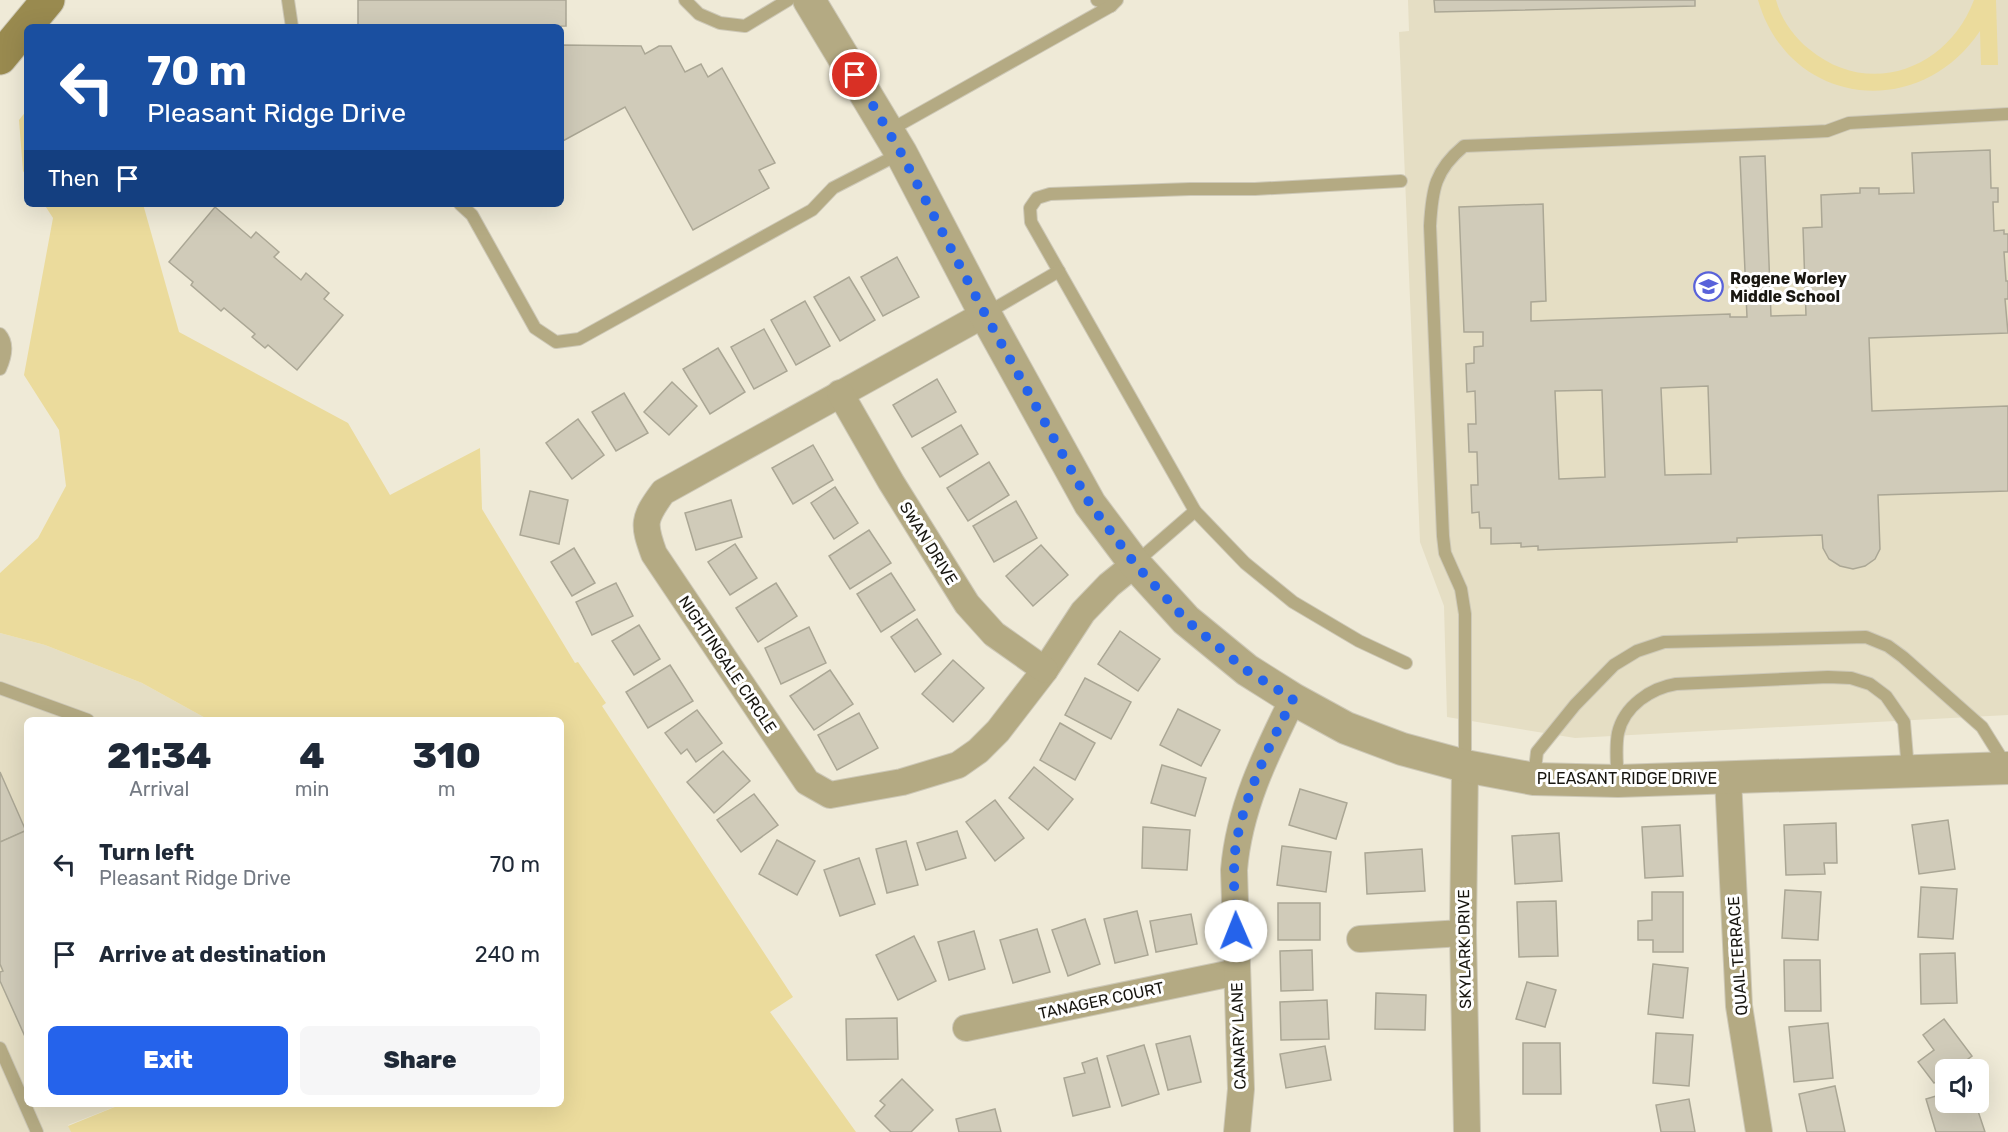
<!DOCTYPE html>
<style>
:root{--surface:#fff;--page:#f6f6f7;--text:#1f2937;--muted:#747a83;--accent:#2563eb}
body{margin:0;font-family:Rubik,sans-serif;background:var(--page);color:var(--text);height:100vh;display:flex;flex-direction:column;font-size:22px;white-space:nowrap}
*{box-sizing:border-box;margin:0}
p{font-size:20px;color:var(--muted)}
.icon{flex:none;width:33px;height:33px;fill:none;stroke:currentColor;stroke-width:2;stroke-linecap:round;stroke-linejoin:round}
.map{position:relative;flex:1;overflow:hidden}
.side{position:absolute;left:24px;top:717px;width:540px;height:390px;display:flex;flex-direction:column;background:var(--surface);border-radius:9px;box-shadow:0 6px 24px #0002}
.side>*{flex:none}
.banner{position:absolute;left:24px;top:24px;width:540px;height:183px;border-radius:9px;box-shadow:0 6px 24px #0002;background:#1a4fa0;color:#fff;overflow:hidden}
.controls{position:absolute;left:1935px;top:1059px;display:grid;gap:12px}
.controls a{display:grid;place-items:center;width:54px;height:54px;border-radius:9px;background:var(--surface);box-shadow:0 6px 24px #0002;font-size:30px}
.pin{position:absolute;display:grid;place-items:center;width:51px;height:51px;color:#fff;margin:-26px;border:3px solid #fff;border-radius:50%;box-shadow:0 2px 6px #0007}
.me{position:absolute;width:66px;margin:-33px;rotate:359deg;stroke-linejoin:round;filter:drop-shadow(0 0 4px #0008)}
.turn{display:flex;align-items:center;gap:21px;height:126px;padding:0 24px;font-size:27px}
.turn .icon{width:78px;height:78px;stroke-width:2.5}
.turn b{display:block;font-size:42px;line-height:51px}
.then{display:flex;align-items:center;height:57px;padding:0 24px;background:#0003;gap:12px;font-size:22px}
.eta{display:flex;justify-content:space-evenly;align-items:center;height:102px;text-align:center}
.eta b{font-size:36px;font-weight:800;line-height:42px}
.action{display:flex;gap:12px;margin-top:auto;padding:12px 24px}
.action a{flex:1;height:69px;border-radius:9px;background:var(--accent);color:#fff;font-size:24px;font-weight:800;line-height:69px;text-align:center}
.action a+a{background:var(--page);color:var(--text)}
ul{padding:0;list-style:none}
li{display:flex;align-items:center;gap:18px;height:90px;padding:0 24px}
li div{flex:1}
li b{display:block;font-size:22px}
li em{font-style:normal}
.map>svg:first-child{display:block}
.built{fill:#e5dec4}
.green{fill:#ebdb9c}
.building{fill:#d0cbb9;stroke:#aba795;stroke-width:1.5;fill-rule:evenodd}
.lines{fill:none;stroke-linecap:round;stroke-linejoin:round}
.service-casing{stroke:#cdc8b7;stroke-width:14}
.minor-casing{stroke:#cdc8b7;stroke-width:28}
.tertiary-casing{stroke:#cdc8b7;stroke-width:34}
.secondary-casing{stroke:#cdc8b7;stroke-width:35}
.service{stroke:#b4aa83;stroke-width:12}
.minor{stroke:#b4aa83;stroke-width:26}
.tertiary{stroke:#b4aa83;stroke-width:32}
.secondary{stroke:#998a4f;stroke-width:33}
.route{stroke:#2563eb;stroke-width:10;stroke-dasharray:0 18}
.labels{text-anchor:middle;stroke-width:6;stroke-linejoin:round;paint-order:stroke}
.poi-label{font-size:16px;font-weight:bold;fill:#181610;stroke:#fff;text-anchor:start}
.street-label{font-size:16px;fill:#181610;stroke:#fff}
</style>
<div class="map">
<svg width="2008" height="1132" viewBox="0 0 2008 1132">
<rect width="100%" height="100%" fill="#efead7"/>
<g class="built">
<path d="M 1408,0 L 2008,0 L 2008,715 L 1575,738 L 1447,717 L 1444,606 L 1420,542 L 1399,32 L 1409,31 Z"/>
<path d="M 0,633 L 45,645 L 142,683 L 209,720 L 27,720 L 27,1104 L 122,1104 L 68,1125 L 71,1132 L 0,1132 Z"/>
</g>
<g class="green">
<path d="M 1758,0 L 1776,0 C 1781,19 1794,37 1809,49 C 1869,99 1948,69 1974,0 L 1996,0 L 1998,65 L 1981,65 L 1980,31 C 1919,122 1789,107 1758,0 Z"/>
<path d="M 27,110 L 27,177 L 23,171 L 19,120 Z"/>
<path d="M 44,204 L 143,204 L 179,332 L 348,423 L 390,495 L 480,448 L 482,509 L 575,663 L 578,662 L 606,703 L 602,706 L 793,997 L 770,1012 L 856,1132 L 71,1132 L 68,1126 L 122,1104 L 561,1104 L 561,720 L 209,720 L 142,683 L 45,645 L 0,633 L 0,573 L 38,538 L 66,486 L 59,430 L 24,375 L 53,218 Z"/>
</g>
<g class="building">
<path d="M 358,0 L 566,0 L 566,26 L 358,27 Z"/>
<path d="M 1434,0 L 1695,0 L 1695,6 L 1435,12 Z"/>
<path d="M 561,45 L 641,46 L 645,54 L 659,46 L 671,46 L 685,72 L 701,64 L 708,77 L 722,68 L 775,163 L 759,170 L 769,188 L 693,230 L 625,107 L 561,142 Z"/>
<path d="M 1990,150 L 1991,188 L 1998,188 L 1998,202 L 1993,202 L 1994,231 L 2004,230 L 2004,234 L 2008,234 L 2008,252 L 2004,252 L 2006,281 L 2008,281 L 2008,299 L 2005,299 L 2008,333 L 1869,338 L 1872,411 L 2008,406 L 2008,491 L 1878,495 L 1880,549 L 1875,559 L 1865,566 L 1853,569 L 1840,566 L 1829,559 L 1823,548 L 1822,535 L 1737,538 L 1737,542 L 1538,550 L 1538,546 L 1521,547 L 1521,543 L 1491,544 L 1491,528 L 1480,528 L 1479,512 L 1472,513 L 1471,485 L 1478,485 L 1477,452 L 1469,452 L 1468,424 L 1476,424 L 1475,391 L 1467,392 L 1466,364 L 1474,363 L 1474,347 L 1483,346 L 1483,332 L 1464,332 L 1459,207 L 1543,204 L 1546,301 L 1531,302 L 1531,321 L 1730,314 L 1730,317 L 1747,317 L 1740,157 L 1765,156 L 1771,316 L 1806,315 L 1803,228 L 1822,227 L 1821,195 L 1860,193 L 1860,188 L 1879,188 L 1879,194 L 1914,193 L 1912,153 ZM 1708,386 L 1711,474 L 1665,475 L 1661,388 ZM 1602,390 L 1605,477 L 1559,479 L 1555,391 Z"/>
<path d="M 215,207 L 251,238 L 256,232 L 279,252 L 274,257 L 301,280 L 306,273 L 329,293 L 324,299 L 343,315 L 297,370 L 268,345 L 265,348 L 252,337 L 255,334 L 224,308 L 221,311 L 191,285 L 193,282 L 169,262 Z"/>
<path d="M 897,257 L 919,297 L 883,316 L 861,277 Z"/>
<path d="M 849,277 L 875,320 L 840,341 L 814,297 Z"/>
<path d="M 805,301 L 830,346 L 796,365 L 771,320 Z"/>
<path d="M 764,329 L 787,371 L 754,389 L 731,347 Z"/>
<path d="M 718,348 L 745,392 L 710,414 L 683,369 Z"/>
<path d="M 937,379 L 956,412 L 912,437 L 893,405 Z"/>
<path d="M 672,382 L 697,406 L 669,435 L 644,412 Z"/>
<path d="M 624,393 L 648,433 L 616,451 L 592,412 Z"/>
<path d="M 578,419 L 604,455 L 572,479 L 546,443 Z"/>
<path d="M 961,425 L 978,454 L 940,477 L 922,448 Z"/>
<path d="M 813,445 L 833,480 L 793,504 L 772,468 Z"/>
<path d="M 989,462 L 1009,495 L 968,521 L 947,488 Z"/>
<path d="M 835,487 L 858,523 L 834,539 L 811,503 Z"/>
<path d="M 530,491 L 568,500 L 559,544 L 520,535 Z"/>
<path d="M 731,500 L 742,537 L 696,550 L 685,513 Z"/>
<path d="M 1016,501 L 1037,538 L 994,562 L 973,526 Z"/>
<path d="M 869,530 L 891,563 L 850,589 L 829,556 Z"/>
<path d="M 735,544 L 757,578 L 730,595 L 708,562 Z"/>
<path d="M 1041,545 L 1068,575 L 1033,606 L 1006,576 Z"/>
<path d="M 574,548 L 595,583 L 572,596 L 551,562 Z"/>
<path d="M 891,573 L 915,610 L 881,632 L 857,594 Z"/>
<path d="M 616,583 L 633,616 L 592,635 L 576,602 Z"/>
<path d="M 776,583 L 797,616 L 758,642 L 736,608 Z"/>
<path d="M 917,619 L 941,654 L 915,672 L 891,637 Z"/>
<path d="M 639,625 L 660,659 L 634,675 L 612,641 Z"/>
<path d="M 809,627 L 826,663 L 781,684 L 765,648 Z"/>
<path d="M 1120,631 L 1160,659 L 1138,691 L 1098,664 Z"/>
<path d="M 953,660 L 984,688 L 953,722 L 922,694 Z"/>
<path d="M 670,665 L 693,701 L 648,728 L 626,692 Z"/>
<path d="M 830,670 L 853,704 L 814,730 L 790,696 Z"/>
<path d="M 1085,678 L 1131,702 L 1111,739 L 1065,715 Z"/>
<path d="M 1178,709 L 1220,730 L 1201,766 L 1160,745 Z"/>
<path d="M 697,710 L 722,743 L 696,762 L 687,749 L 681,754 L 665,733 Z"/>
<path d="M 859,713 L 878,748 L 837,770 L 818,735 Z"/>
<path d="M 1060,723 L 1095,743 L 1075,780 L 1040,760 Z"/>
<path d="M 723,751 L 750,781 L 714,813 L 687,782 Z"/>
<path d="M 1162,765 L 1206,778 L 1195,816 L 1151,803 Z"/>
<path d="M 1034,767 L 1073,799 L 1048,830 L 1009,798 Z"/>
<path d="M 0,772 L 26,831 L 0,842 Z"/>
<path d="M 1300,789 L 1347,803 L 1336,839 L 1289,825 Z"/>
<path d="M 754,794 L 778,825 L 741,852 L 717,820 Z"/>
<path d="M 995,800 L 1024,838 L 995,861 L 966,822 Z"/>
<path d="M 1948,820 L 1955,869 L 1919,874 L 1912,825 Z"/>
<path d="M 1836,823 L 1837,863 L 1824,863 L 1825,874 L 1786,875 L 1784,825 Z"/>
<path d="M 1680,825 L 1683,876 L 1645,878 L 1642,827 Z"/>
<path d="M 1143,827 L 1190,830 L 1187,870 L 1142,868 Z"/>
<path d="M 27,830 L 27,1041 L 0,981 L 0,972 L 3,971 L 0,964 L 0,842 Z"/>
<path d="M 957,831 L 966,858 L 926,870 L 917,843 Z"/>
<path d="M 1559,833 L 1562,881 L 1515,884 L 1512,836 Z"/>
<path d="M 777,840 L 815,861 L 797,895 L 759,874 Z"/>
<path d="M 906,841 L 918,885 L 887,893 L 876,849 Z"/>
<path d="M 1282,846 L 1331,852 L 1326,892 L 1277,885 Z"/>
<path d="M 1422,849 L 1425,891 L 1367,894 L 1365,853 Z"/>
<path d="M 859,858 L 875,904 L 840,916 L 824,870 Z"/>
<path d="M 1921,887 L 1957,889 L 1953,939 L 1918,937 Z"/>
<path d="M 1785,890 L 1821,892 L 1818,940 L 1782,938 Z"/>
<path d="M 1652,892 L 1683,892 L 1683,952 L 1653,952 L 1653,940 L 1638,940 L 1638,921 L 1652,920 Z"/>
<path d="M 1556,901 L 1558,956 L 1519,957 L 1517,902 Z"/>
<rect x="1278" y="903" width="42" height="37"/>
<path d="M 1137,911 L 1148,955 L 1115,963 L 1104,919 Z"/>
<path d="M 1191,914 L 1197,944 L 1156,952 L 1150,921 Z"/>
<path d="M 1085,919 L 1100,964 L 1068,976 L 1052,930 Z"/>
<path d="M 1037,929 L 1050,972 L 1013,983 L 1000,940 Z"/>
<path d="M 974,931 L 985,969 L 949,980 L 938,942 Z"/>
<path d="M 914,936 L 936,981 L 898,1000 L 876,955 Z"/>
<path d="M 1312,950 L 1313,990 L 1281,991 L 1280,951 Z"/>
<path d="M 1955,953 L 1957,1003 L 1921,1004 L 1920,954 Z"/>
<path d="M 1784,960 L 1820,960 L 1821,1011 L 1785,1011 Z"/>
<path d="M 1653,964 L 1688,968 L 1683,1018 L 1648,1014 Z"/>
<path d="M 1527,982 L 1556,990 L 1545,1027 L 1516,1019 Z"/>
<path d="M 1376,993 L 1426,995 L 1425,1030 L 1375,1029 Z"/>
<path d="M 1327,1000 L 1329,1039 L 1281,1040 L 1280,1002 Z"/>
<path d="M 897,1018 L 898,1059 L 847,1060 L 846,1019 Z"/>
<path d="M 1944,1019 L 1972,1056 L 1953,1070 L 1946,1070 L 1946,1075 L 1934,1083 L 1918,1062 L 1934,1050 L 1923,1035 Z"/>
<path d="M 1828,1023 L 1833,1078 L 1794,1082 L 1789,1027 Z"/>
<path d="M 1656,1033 L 1693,1035 L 1689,1086 L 1653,1083 Z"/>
<path d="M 1190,1036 L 1201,1082 L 1168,1090 L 1156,1044 Z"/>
<path d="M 1523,1043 L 1560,1043 L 1561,1094 L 1523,1094 Z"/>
<path d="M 1144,1045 L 1159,1094 L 1122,1106 L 1107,1056 Z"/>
<path d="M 1325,1046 L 1331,1080 L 1286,1088 L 1280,1054 Z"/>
<path d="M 1097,1058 L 1110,1107 L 1073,1116 L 1064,1078 L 1085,1073 L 1082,1063 Z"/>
<path d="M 902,1079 L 933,1110 L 911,1132 L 891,1132 L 875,1116 L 885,1105 L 880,1101 Z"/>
<path d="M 1835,1086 L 1845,1132 L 1807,1132 L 1799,1094 Z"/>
<path d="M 1946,1093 L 1946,1102 L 1975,1102 L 1985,1132 L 1936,1132 L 1926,1099 Z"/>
<path d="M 1689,1099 L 1695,1132 L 1661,1132 L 1656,1105 Z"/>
<path d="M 995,1109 L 1001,1132 L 959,1132 L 956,1119 Z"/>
</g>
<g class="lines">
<defs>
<g id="service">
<path d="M 288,0 L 292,27"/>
<path d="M 685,0 L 699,14 L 720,23 L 745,26 L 788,0"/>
<path d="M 1097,0 L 1111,6"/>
<path d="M 890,130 L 1111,6 L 1117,0"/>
<path d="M 1401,181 L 1255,189 L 1190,189 L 1050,194 L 1037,198 L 1030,208 L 1031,222 L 1195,511 L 1245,563 L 1293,602 L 1359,641 L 1406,663"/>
<path d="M 460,204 L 472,215 L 535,328 L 556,342 L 579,339 L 812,210 L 833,188 L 901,153"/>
<path d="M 985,314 L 1059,271"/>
<path d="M 0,334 C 9,344 5,358 0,369"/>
<path d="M 1135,563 L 1195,511"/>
<path d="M 0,688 L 88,720"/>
<path d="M 1465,765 L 1465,614 L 1461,589 L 1445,553 L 1443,536 L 1430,226 C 1432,189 1435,170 1464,146 L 1808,132 L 1827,131 L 1849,123 L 2008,114"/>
<path d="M 1534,778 L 1537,752 L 1575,705 L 1614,665 L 1637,651 L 1664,642 L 1866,637 L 1888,646 L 1903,657 L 1982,727 L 2007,767"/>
<path d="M 1618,781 C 1617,765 1615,749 1618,733 C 1624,706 1651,688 1676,684 L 1828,677 L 1851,678 L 1870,684 L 1886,696 L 1904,722 L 1908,770"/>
<path d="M 0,1048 L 37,1132"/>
</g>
<g id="minor">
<path d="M 985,314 L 663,492 C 643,519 643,524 654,554 L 807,782 L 830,795 L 902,782 L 958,765 L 978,751 L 998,731 L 1045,670 L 1083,612 L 1109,585 L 1135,564"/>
<path d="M 840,393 L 891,482 L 967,604 L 994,634 L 1045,670"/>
<path d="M 1465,766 L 1463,933 L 1467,1132"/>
<path d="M 1728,778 L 1739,1006 L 1759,1132"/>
<path d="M 1360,939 L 1463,933"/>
<path d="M 966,1028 L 1237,972"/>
<path d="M 1237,1132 L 1241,1089 L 1234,870 C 1239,808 1266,754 1293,699"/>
</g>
<path id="tertiary" d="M 809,0 L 901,153 L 985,314 L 1090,504 L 1135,564 L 1186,620 L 1247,670 L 1293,699 L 1346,728 L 1402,749 L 1465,766 L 1534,779 L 1618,781 L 2008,768"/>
<path id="secondary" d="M 0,58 L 48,0"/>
</defs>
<use href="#service" class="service-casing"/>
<use href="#minor" class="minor-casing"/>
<use href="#tertiary" class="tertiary-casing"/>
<use href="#secondary" class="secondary-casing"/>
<use href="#service" class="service"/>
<use href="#minor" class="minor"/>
<use href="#tertiary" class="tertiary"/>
<use href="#secondary" class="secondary"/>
</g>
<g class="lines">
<path class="route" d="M 855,75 L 901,153 L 985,314 L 1090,504 L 1135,564 L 1186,620 L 1246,670 L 1293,699 C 1270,745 1245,793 1236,844 C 1232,872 1235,903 1236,931"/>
</g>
<defs>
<symbol id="school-ring" viewBox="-11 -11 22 22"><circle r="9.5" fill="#fff" stroke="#5962da" stroke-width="1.5"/><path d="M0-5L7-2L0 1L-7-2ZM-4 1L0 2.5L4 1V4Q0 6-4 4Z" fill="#5962da"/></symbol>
</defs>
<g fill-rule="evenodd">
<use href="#school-ring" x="1692" y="270" width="33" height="33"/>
</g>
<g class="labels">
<g class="poi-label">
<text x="1730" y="284">Rogene Worley<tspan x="1730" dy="18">Middle School</tspan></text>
</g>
<g class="street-label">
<text transform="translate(929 543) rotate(58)" y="6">SWAN DRIVE</text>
<text transform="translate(728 664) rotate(56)" y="6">NIGHTINGALE CIRCLE</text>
<text x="1627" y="784">PLEASANT RIDGE DRIVE</text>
<text transform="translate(1464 949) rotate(-91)" y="6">SKYLARK DRIVE</text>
<text transform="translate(1737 956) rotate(-94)" y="6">QUAIL TERRACE</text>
<text transform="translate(1101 1000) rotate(-12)" y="6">TANAGER COURT</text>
<text transform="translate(1238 1036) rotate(-92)" y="6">CANARY LANE</text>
</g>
</g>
</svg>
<div class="controls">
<a><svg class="icon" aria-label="sound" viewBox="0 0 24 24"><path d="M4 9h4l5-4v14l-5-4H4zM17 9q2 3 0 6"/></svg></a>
</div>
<div class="pin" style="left:855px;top:75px;background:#d93025"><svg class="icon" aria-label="arrive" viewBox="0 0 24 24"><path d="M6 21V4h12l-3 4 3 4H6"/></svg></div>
<svg class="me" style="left:1236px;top:931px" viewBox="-20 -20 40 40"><circle r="19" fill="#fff"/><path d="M0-13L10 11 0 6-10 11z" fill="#2563eb"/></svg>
<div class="banner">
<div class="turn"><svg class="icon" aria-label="left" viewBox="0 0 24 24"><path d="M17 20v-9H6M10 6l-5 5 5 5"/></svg><div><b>70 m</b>Pleasant Ridge Drive</div></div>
<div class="then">Then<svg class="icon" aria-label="arrive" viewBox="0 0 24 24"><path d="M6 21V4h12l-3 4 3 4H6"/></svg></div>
</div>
<section class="side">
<div class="eta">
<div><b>21:34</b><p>Arrival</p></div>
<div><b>4</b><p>min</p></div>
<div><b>310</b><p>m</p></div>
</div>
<ul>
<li><svg class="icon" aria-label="left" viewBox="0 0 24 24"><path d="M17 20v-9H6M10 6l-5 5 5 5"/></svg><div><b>Turn left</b><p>Pleasant Ridge Drive</p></div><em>70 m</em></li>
<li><svg class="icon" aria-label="arrive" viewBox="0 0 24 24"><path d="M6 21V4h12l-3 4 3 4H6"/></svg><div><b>Arrive at destination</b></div><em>240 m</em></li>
</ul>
<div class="action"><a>Exit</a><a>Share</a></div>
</section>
</div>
